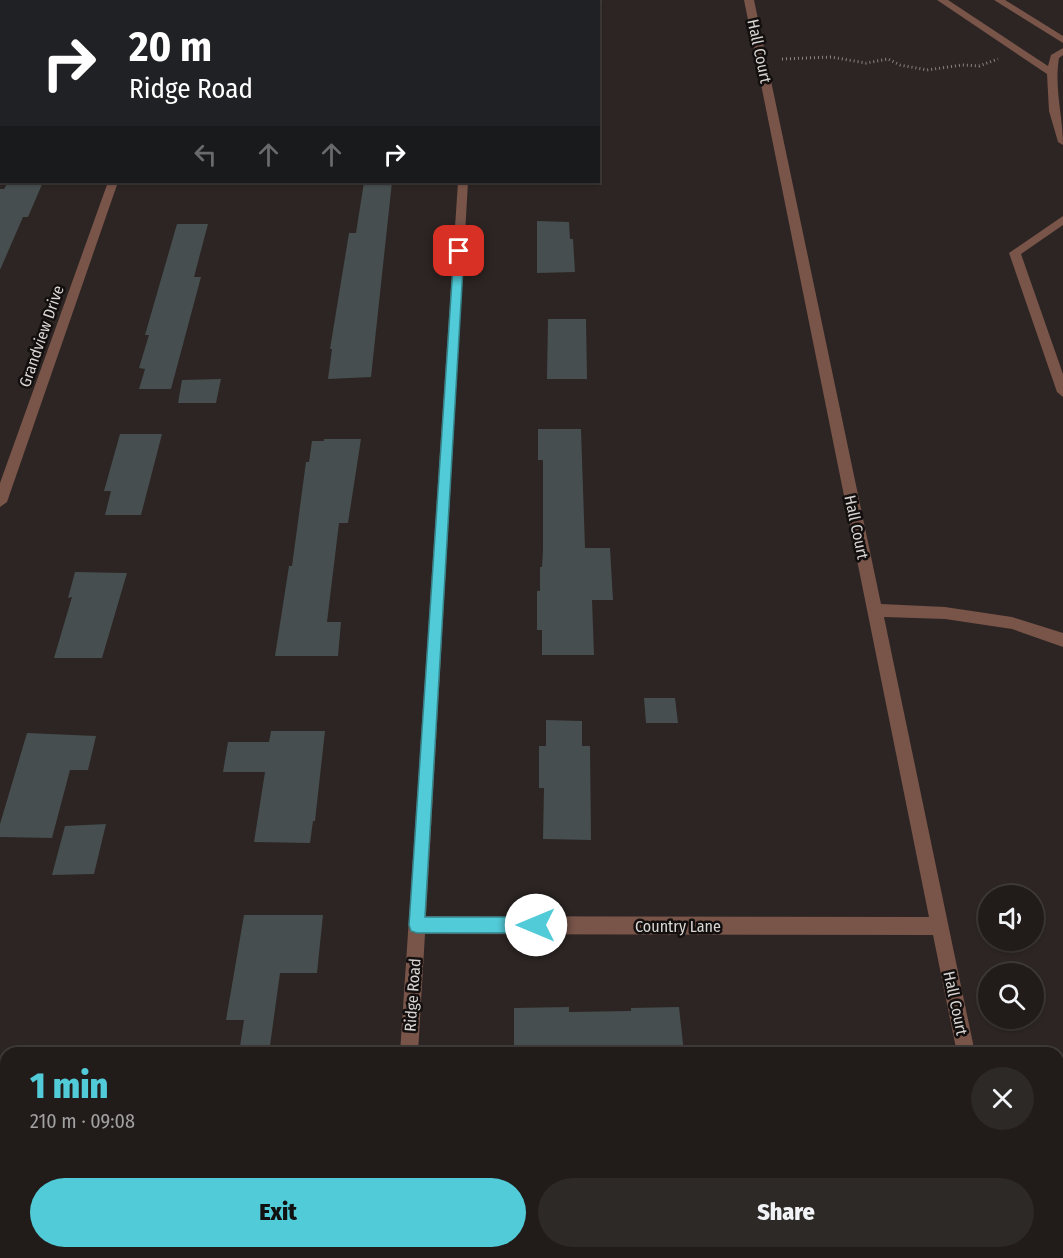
<!DOCTYPE html>
<meta charset="utf-8">
<style>
:root{--surface:#211c1a;--page:#2d2927;--text:#f1f3f6;--muted:#a2a1a2;--line:#3e3a39;--accent:#52cbd8}
body{margin:0;font-family:"Fira Sans Condensed",sans-serif;background:var(--page);color:var(--text);height:100vh;display:flex;flex-direction:column;font-size:22px;white-space:nowrap}
*{box-sizing:border-box;margin:0}
p{font-size:20px;color:var(--muted)}
.icon{flex:none;width:33px;height:33px;fill:none;stroke:currentColor;stroke-width:2;stroke-linecap:round;stroke-linejoin:round}
.map{position:relative;flex:1;overflow:hidden}
.panel{position:absolute;left:0px;top:1047px;width:1064px;height:212px;display:flex;flex-direction:column;background:var(--surface);border-radius:18px 18px 0 0;box-shadow:0 2px 4px #0004,0 0 0 2px var(--line)}
.panel>*{flex:none}
.hud{position:absolute;left:0px;top:0px;width:600px;height:183px;box-shadow:0 2px 4px #0004,0 0 0 2px var(--line);background:#202124;color:#fff;overflow:hidden}
.fabs{position:absolute;left:978px;top:885px;display:grid;gap:12px}
.fabs a{display:grid;place-items:center;width:66px;height:66px;border-radius:50%;background:var(--surface);box-shadow:0 2px 4px #0004,0 0 0 2px var(--line);font-size:30px}
.pin{position:absolute;display:grid;place-items:center;width:51px;height:51px;color:#fff;margin:-26px;border-radius:12px;box-shadow:0 3px 9px #0006}
.me{position:absolute;width:66px;margin:-33px;rotate:270deg;stroke-linejoin:round;filter:drop-shadow(0 0 4px #0008)}
.turn{display:flex;align-items:center;gap:21px;height:126px;padding:0 30px;font-size:27px}
.turn .icon{width:78px;height:78px;stroke-width:2.5}
.turn b{display:block;font-size:42px;line-height:51px}
.lanes{display:flex;align-items:center;height:57px;padding:0 30px;background:#0003;justify-content:center;gap:30px;direction:ltr}
.lanes .off{opacity:.35}
.round{display:grid;place-items:center;flex:none;width:63px;height:63px;border-radius:32px;background:var(--page)}
.headline{display:flex;align-items:center;justify-content:space-between;height:102px;padding:0 30px}
h1{font-size:36px;font-weight:800;line-height:45px;color:var(--accent)}
.primary-button{display:flex;gap:12px;margin-top:auto;padding:12px 30px}
.primary-button a{flex:1;height:69px;border-radius:36px;background:var(--accent);color:#111;font-size:24px;font-weight:800;line-height:69px;text-align:center}
.primary-button a+a{background:var(--page);color:var(--text)}
.map>svg:first-child{display:block}
.building{fill:#464e4f}
.lines{fill:none;stroke-linecap:round;stroke-linejoin:round}
.path{stroke:#898381;stroke-width:3;stroke-dasharray:1 3;stroke-linecap:butt}
.lane{fill:#785449;fill-rule:evenodd}
.street{fill:#785449;fill-rule:evenodd}
.route{fill:#52cbd8;stroke:#35848c;stroke-width:1.5}
.labels{text-anchor:middle;stroke-width:5;stroke-linejoin:round;paint-order:stroke}
.street-label{font-size:16px;fill:#dad6d4;stroke:#120f0e}
</style>
<div class="map">
<svg width="1063" height="1258" viewBox="0 0 1063 1258">
<rect width="100%" height="100%" fill="#2c2523"/>
<g class="building">
<path d="M 8,182 L 43,182 L 28,217 L 23,217 L 0,270 L 0,189 L 4,189 Z"/>
<path d="M 364,182 L 392,182 L 371,377 L 328,379 L 332,349 L 330,349 L 349,233 L 356,233 Z"/>
<path d="M 537,221 L 569,222 L 570,239 L 573,239 L 575,272 L 537,273 Z"/>
<path d="M 177,224 L 208,224 L 194,277 L 201,277 L 171,389 L 139,389 L 145,369 L 139,368 L 149,335 L 145,335 Z"/>
<path d="M 548,319 L 586,319 L 587,379 L 547,379 Z"/>
<path d="M 221,379 L 216,403 L 178,403 L 182,380 Z"/>
<path d="M 538,429 L 581,429 L 585,548 L 610,548 L 613,600 L 592,600 L 594,655 L 542,655 L 542,630 L 537,630 L 537,591 L 540,591 L 540,567 L 542,567 L 543,550 L 543,460 L 538,460 Z"/>
<path d="M 120,434 L 162,434 L 141,515 L 105,515 L 111,491 L 104,491 Z"/>
<path d="M 324,439 L 361,439 L 348,523 L 339,523 L 327,622 L 341,622 L 338,656 L 275,656 L 289,566 L 292,566 L 306,462 L 309,462 L 312,441 L 324,441 Z"/>
<path d="M 75,572 L 127,573 L 102,658 L 54,658 L 72,597 L 68,598 Z"/>
<path d="M 644,698 L 675,698 L 678,723 L 646,723 Z"/>
<path d="M 546,720 L 582,721 L 582,746 L 590,746 L 591,840 L 543,839 L 544,788 L 539,788 L 539,746 L 546,746 Z"/>
<path d="M 271,731 L 325,731 L 315,821 L 313,821 L 310,843 L 254,842 L 265,772 L 223,772 L 228,742 L 269,742 Z"/>
<path d="M 27,733 L 96,736 L 88,770 L 70,770 L 52,838 L 0,837 L 0,824 Z"/>
<path d="M 106,824 L 94,874 L 52,875 L 65,826 Z"/>
<path d="M 244,915 L 323,915 L 317,973 L 280,973 L 269,1053 L 239,1053 L 244,1020 L 226,1020 Z"/>
<path d="M 569,1007 L 569,1012 L 631,1011 L 631,1008 L 679,1007 L 684,1053 L 514,1053 L 514,1008 Z"/>
</g>
<g class="lines">
<path class="path" d="M 782,59 L 831,57 L 866,63 L 888,59 L 900,65 L 927,70 L 962,65 L 979,66 L 998,59"/>
<g class="lane">
<path d="M 937,0 L 948,0 L 1048,66 L 1051,55 L 1063,48 L 1063,55 L 1059,58 C 1054,88 1063,116 1063,145 L 1058,142 L 1049,111 L 1047,74 Z"/>
<path d="M 994,0 L 1005,0 L 1063,36 L 1063,43 Z"/>
<path d="M 1063,216 L 1063,225 L 1021,254 L 1063,374 L 1063,397 L 1057,392 L 1009,253 Z"/>
</g>
<g class="street">
<path d="M 173,0 L 183,0 L 173,2 Z"/>
<rect x="470" y="0" width="10" height="2"/>
<path d="M 744,0 L 754,0 L 881,604 L 945,607 L 1012,617 L 1063,633 L 1063,647 L 1012,629 L 945,619 L 884,617 L 975,1053 L 957,1053 L 933,935 L 425,934 L 418,1053 L 400,1053 L 458,182 L 468,182 L 426,916 L 929,917 Z"/>
<path d="M 108,182 L 118,182 L 7,502 L 0,507 L 0,483 Z"/>
<rect x="386" y="1252" width="20" height="6"/>
<path d="M 997,1252 L 1017,1252 L 1018,1258 L 998,1258 Z"/>
</g>
</g>
<path class="route" d="M 459,248 L 464,251 L 425,917 L 536,917 L 541,920 L 544,925 L 541,931 L 536,933 L 417,933 L 411,931 L 409,925 L 454,251 Z"/>
<g class="labels">
<g class="street-label">
<text transform="translate(760 51) rotate(78)" y="6">Hall Court</text>
<text transform="translate(41 336) rotate(-71)" y="6">Grandview Drive</text>
<text transform="translate(857 527) rotate(78)" y="6">Hall Court</text>
<text x="678" y="932">Country Lane</text>
<text transform="translate(412 995) rotate(-86)" y="6">Ridge Road</text>
<text transform="translate(956 1003) rotate(78)" y="6">Hall Court</text>
</g>
</g>
</svg>
<div class="fabs">
<a><svg class="icon" aria-label="sound" viewBox="0 0 24 24"><path d="M4 9h4l5-4v14l-5-4H4zM17 9q2 3 0 6"/></svg></a>
<a><svg class="icon" aria-label="search" viewBox="0 0 24 24"><circle cx="10" cy="10" r="6"/><path d="M15 15l6 6"/></svg></a>
</div>
<div class="pin" style="left:459px;top:251px;background:#d93025"><svg class="icon" aria-label="arrive" viewBox="0 0 24 24"><path d="M6 21V4h12l-3 4 3 4H6"/></svg></div>
<svg class="me" style="left:536px;top:925px" viewBox="-20 -20 40 40"><circle r="19" fill="#fff"/><path d="M0-13L10 11 0 6-10 11z" fill="#52cbd8"/></svg>
<div class="hud">
<div class="turn"><svg class="icon" aria-label="right" viewBox="0 0 24 24"><path d="M7 20v-9h11M14 6l5 5-5 5"/></svg><div><b>20 m</b>Ridge Road</div></div>
<div class="lanes"><svg class="icon off" aria-label="left" viewBox="0 0 24 24"><path d="M17 20v-9H6M10 6l-5 5 5 5"/></svg><svg class="icon off" aria-label="ahead" viewBox="0 0 24 24"><path d="M12 20V5M6 11l6-6 6 6"/></svg><svg class="icon off" aria-label="ahead" viewBox="0 0 24 24"><path d="M12 20V5M6 11l6-6 6 6"/></svg><svg class="icon" aria-label="right" viewBox="0 0 24 24"><path d="M7 20v-9h11M14 6l5 5-5 5"/></svg></div>
</div>
<section class="panel">
<div class="headline"><div><h1>1 min</h1><p>210 m · 09:08</p></div><a class="round"><svg class="icon" aria-label="close" viewBox="0 0 24 24"><path d="M6 6l12 12M18 6L6 18"/></svg></a></div>
<div class="primary-button"><a>Exit</a><a>Share</a></div>
</section>
</div>
